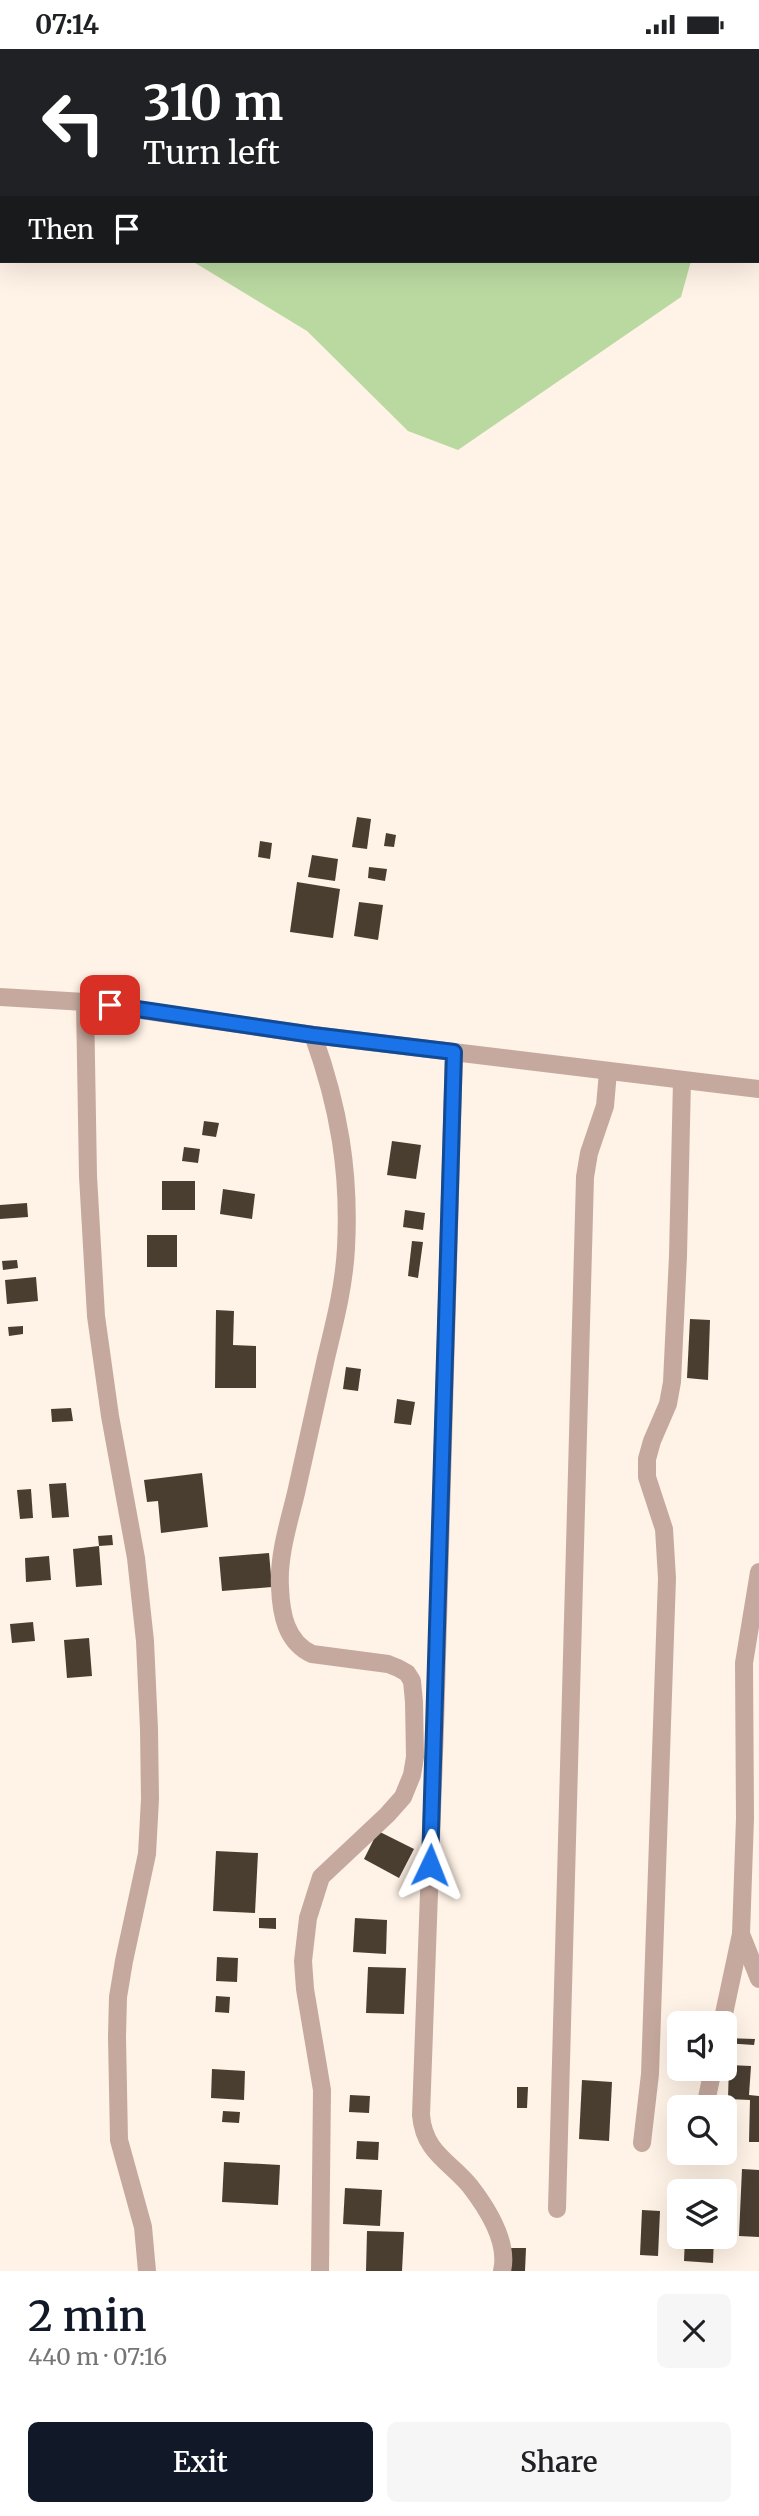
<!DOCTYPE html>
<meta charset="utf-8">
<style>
:root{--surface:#fff;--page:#f6f6f6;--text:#202124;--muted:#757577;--accent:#111827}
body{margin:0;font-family:Merriweather,serif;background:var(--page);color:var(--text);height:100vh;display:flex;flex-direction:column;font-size:26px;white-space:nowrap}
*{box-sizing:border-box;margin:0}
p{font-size:23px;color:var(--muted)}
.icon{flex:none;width:38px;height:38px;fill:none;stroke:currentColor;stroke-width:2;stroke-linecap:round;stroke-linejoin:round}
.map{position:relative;height:2222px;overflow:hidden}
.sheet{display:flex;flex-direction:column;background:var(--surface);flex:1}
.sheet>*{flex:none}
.hud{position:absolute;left:0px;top:0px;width:760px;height:214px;box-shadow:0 7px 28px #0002;background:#202124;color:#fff;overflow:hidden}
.fabs{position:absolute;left:667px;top:1962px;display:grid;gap:14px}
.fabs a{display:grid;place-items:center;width:70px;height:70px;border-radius:10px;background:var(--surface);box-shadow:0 7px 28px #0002;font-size:35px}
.pin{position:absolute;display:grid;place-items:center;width:60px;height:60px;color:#fff;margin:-30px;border-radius:14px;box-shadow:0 4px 10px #0006}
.me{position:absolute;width:77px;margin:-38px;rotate:2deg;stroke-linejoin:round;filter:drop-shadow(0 0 5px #0008)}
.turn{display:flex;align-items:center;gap:24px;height:147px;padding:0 28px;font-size:32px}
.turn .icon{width:91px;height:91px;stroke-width:2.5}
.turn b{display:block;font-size:49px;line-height:60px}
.then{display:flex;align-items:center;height:66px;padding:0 28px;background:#0003;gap:14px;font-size:26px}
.round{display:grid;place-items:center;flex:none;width:74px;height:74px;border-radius:10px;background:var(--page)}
.head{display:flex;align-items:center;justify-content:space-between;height:119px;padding:0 28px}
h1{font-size:42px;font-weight:600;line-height:52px;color:var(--accent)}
.cta{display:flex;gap:14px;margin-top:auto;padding:14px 28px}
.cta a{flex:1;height:80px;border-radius:10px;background:var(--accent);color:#fff;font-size:28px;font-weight:600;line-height:80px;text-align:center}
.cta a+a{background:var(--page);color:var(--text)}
.status{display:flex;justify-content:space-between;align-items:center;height:49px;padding:0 35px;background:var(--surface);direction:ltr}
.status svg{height:19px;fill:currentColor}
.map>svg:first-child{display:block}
.green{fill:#bad9a1}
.building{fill:#4a3e31}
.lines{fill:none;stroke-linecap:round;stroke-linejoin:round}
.minor{stroke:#c6a99e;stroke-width:18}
.route-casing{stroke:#114b97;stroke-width:18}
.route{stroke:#1a73e8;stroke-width:12}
</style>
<div class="status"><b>07:14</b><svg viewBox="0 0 49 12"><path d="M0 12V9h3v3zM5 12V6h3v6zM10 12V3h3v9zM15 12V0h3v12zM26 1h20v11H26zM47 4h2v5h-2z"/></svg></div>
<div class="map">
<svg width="759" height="2222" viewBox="0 0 759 2222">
<rect width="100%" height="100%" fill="#fff2e6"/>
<g class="green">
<path d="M 0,0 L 409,0 L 410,2 L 2,2 L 2,200 Z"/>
<path d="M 192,212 L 691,212 L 681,248 L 458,401 L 408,382 L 307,282 Z"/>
</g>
<g class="building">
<path d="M 357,768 L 371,770 L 367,800 L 352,798 Z"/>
<path d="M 386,784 L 396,786 L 394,798 L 384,797 Z"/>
<path d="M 260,792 L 272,794 L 270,810 L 258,808 Z"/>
<path d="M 312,806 L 338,810 L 335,832 L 308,828 Z"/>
<path d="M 369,818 L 387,820 L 385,832 L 368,829 Z"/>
<path d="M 297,833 L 340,840 L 333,889 L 290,883 Z"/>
<path d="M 359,853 L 383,856 L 378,891 L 354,887 Z"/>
<path d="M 204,1072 L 219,1074 L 216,1088 L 202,1086 Z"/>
<path d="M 392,1092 L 421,1096 L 416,1130 L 387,1126 Z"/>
<path d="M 184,1098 L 200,1100 L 198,1114 L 182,1112 Z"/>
<rect x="162" y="1132" width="33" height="29"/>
<path d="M 223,1140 L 255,1145 L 252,1170 L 220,1165 Z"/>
<path d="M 27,1154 L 28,1168 L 0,1170 L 0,1156 Z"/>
<path d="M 405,1161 L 425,1164 L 423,1181 L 403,1178 Z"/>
<rect x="147" y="1186" width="30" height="32"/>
<path d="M 412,1192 L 423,1193 L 418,1229 L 408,1227 Z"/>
<path d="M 17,1211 L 18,1219 L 3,1221 L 2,1212 Z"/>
<path d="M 36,1228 L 38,1252 L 7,1255 L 5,1231 Z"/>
<path d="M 216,1261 L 234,1262 L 233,1296 L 256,1297 L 256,1339 L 215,1339 Z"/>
<path d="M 690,1270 L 710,1271 L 708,1331 L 687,1329 Z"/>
<path d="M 23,1277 L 23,1285 L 9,1287 L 8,1278 Z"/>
<path d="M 346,1318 L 361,1320 L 358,1342 L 343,1340 Z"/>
<path d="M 397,1350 L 415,1353 L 411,1376 L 394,1374 Z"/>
<path d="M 71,1359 L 73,1372 L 52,1373 L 51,1360 Z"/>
<path d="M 202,1424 L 208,1478 L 161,1484 L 158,1452 L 147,1453 L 144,1431 Z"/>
<path d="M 66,1434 L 69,1468 L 52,1469 L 49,1435 Z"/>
<path d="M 31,1440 L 33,1469 L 20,1470 L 17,1441 Z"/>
<path d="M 112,1486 L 113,1496 L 99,1497 L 98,1487 Z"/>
<path d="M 99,1497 L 102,1536 L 76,1538 L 73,1500 Z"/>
<path d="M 269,1504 L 272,1538 L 222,1542 L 219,1508 Z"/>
<path d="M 49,1507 L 51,1531 L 26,1533 L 25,1509 Z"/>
<path d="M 33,1573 L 35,1592 L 12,1594 L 10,1575 Z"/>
<path d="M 89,1589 L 92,1627 L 67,1629 L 64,1591 Z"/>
<path d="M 378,1782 L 414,1800 L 399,1829 L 364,1810 Z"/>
<path d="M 216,1802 L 258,1804 L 255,1864 L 213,1862 Z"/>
<path d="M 259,1869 L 276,1869 L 276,1880 L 259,1879 Z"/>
<path d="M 355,1869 L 387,1871 L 386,1905 L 353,1903 Z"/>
<path d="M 217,1908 L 238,1909 L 237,1933 L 216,1932 Z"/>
<path d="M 368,1918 L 406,1919 L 404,1965 L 366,1964 Z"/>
<path d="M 216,1947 L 230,1948 L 229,1964 L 215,1963 Z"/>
<path d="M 724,1989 L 755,1990 L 754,1996 L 724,1994 Z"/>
<path d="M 729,2016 L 751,2017 L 749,2046 L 759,2047 L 759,2093 L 749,2093 L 750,2051 L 728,2050 Z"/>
<path d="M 212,2020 L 245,2022 L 244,2051 L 211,2049 Z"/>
<path d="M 582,2031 L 612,2033 L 609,2092 L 579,2090 Z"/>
<path d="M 517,2038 L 528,2038 L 527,2059 L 517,2059 Z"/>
<path d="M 350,2046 L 370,2047 L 369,2064 L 349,2063 Z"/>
<path d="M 223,2062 L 240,2063 L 239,2074 L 222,2073 Z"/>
<path d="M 357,2092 L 379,2093 L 378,2111 L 356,2110 Z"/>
<path d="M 224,2113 L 280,2116 L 278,2156 L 222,2153 Z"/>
<path d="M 742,2120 L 759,2121 L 759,2188 L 739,2187 Z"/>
<path d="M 345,2139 L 382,2141 L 380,2177 L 343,2175 Z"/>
<path d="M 642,2161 L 660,2162 L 658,2207 L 640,2206 Z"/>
<path d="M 367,2182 L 404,2183 L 402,2222 L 366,2222 Z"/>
<path d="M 685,2188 L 714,2188 L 713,2214 L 684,2212 Z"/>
<path d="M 510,2199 L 526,2199 L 525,2222 L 509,2222 Z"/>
</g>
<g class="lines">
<g class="minor">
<path d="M 0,948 L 85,953 L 313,986 L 759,1040"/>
<path d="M 85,953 L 88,1127 L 96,1267 L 110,1367 L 136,1509 L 145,1592 L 149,1680 L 150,1750 L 147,1805 L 124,1912 L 118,1948 L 117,1988 L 119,2091 L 143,2178 L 147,2222"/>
<path d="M 313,986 C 339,1058 350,1123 346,1199 C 344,1237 335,1272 326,1309 C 316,1354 306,1399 296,1444 C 289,1473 278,1507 280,1538 C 281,1565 286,1593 312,1605 L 388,1615 L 398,1619 L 407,1624 L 412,1632 L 414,1653 L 415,1708 L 412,1726 L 403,1748 L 387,1766 L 321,1828 L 308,1869 L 303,1912 L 305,1940 L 322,2041 L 320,2222"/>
<path d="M 454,1003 L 435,1678 L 421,2066 C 424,2103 449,2112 470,2137 C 487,2159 509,2193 502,2222"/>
<path d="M 741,1885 L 759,1930"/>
<path d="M 722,1974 L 741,1885 L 745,1769 L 744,1614 L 759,1523"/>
<path d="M 705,2058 L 713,2020"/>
<path d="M 642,2094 L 650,2025 L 667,1529 L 664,1480 L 647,1428 L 647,1410 L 652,1392 L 668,1355 L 672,1333 L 678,1207 L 682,1031"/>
<path d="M 557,2160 L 585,1128 L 589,1104 L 605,1057 L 608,1023"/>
</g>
</g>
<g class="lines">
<defs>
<path id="route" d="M 110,956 L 313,986 L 454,1003 L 430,1816"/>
</defs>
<use href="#route" class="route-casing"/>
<use href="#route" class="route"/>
</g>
</svg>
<div class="fabs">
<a><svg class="icon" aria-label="sound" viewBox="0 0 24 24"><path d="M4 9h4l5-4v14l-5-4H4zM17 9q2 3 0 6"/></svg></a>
<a><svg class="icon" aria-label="search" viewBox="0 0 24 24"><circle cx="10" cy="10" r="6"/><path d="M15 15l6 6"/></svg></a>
<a><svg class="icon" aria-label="layers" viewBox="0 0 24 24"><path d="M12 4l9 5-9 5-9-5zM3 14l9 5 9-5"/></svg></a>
</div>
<div class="pin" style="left:110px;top:956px;background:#d93025"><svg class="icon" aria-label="arrive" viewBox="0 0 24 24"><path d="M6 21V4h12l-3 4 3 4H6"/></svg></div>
<svg class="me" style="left:430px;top:1816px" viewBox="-20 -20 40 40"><path d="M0-17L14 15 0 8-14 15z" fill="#1a73e8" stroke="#fff" stroke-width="4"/></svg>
<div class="hud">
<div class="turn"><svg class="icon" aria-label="left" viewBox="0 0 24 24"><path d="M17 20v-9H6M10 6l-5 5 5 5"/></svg><div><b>310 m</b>Turn left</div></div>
<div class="then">Then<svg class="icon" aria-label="arrive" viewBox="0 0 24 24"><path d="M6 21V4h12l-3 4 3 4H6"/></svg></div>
</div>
</div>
<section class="sheet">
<div class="head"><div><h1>2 min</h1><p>440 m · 07:16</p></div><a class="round"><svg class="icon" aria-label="close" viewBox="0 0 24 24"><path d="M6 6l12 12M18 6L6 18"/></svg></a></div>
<div class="cta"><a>Exit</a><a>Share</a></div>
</section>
